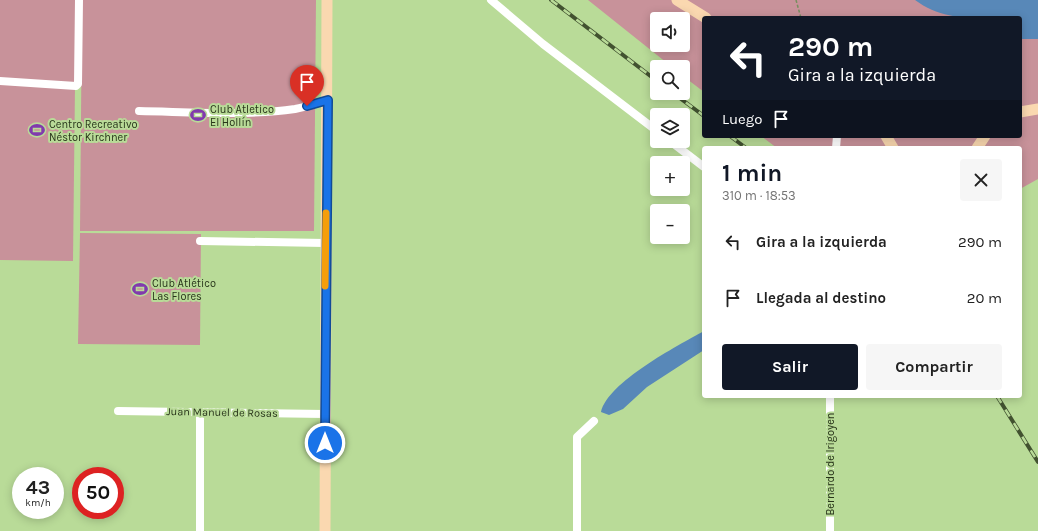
<!DOCTYPE html>
<html lang="es">
<meta charset="utf-8">
<style>
:root{--surface:#fff;--page:#f6f6f6;--text:#222;--muted:#767676;--accent:#111827}
body{margin:0;font-family:Karla,sans-serif;background:var(--page);color:var(--text);height:100vh;display:flex;flex-direction:column;font-size:15px;white-space:nowrap}
*{box-sizing:border-box;margin:0}
p{font-size:13px;color:var(--muted)}
.icon{flex:none;width:22px;height:22px;fill:none;stroke:currentColor;stroke-width:2;stroke-linecap:round;stroke-linejoin:round}
.map{position:relative;flex:1;overflow:hidden}
.sheet{position:absolute;left:702px;top:146px;width:320px;height:252px;display:flex;flex-direction:column;background:var(--surface);border-radius:4px;box-shadow:0 2px 10px #0003}
.sheet>*{flex:none}
.guide{position:absolute;left:702px;top:16px;width:320px;height:122px;border-radius:4px;box-shadow:0 2px 10px #0003;background:#111827;color:#fff;overflow:hidden}
.tools{position:absolute;left:650px;top:12px;display:grid;gap:8px}
.tools a{display:grid;place-items:center;width:40px;height:40px;border-radius:4px;background:var(--surface);box-shadow:0 2px 10px #0003;font-size:20px}
.speed{position:absolute;left:12px;top:467px;display:flex;gap:8px;font-size:20px;font-weight:700;text-align:center}
.speed>*{display:grid;place-content:center;width:52px;height:52px;border-radius:50%;background:var(--surface);box-shadow:0 2px 10px #0003;line-height:1}
.speed small{font-size:10px;font-weight:400}
.speed .limit{border:6px solid #d22;background:#fff;color:#111}
.pin{position:absolute;display:grid;place-items:center;width:34px;height:34px;color:#fff;margin:-41px -17px;border-radius:50% 50% 50% 0;rotate:-45deg;box-shadow:0 0 4px #0007}
.pin .icon{rotate:45deg}
.me{position:absolute;width:44px;margin:-22px;rotate:0deg;stroke-linejoin:round;filter:drop-shadow(0 0 3px #0008)}
.turn{display:flex;align-items:center;gap:14px;height:84px;padding:0 20px;font-size:18px}
.turn .icon{width:52px;height:52px;stroke-width:2.5}
.turn b{display:block;font-size:28px;line-height:34px}
.then{display:flex;align-items:center;height:38px;padding:0 20px;background:#0003;gap:8px;font-size:15px}
.round{display:grid;place-items:center;flex:none;width:42px;height:42px;border-radius:4px;background:var(--page)}
.overview{display:flex;align-items:center;justify-content:space-between;height:68px;padding:0 20px}
h1{font-size:24px;font-weight:700;line-height:30px;color:var(--accent)}
.cta{display:flex;gap:8px;margin-top:auto;padding:8px 20px}
.cta a{flex:1;height:46px;border-radius:4px;background:var(--accent);color:#fff;font-size:16px;font-weight:700;line-height:46px;text-align:center}
.cta a+a{background:var(--page);color:var(--text)}
ul{padding:0;list-style:none}
li{display:flex;align-items:center;gap:12px;height:56px;padding:0 20px}
li div{flex:1}
li b{display:block;font-size:15px}
li em{font-style:normal}
.map>svg:first-child{display:block}
.green{fill:#c8929a;fill-rule:evenodd}
.water{fill:#5888b8}
.lines{fill:none;stroke-linecap:round;stroke-linejoin:round}
.path{stroke:#768f5e;stroke-width:1.5;stroke-dasharray:3 2;stroke-linecap:butt}
.minor{stroke:#fff;stroke-width:8}
.major{stroke:#fad8b0;stroke-width:11}
.rail-casing{stroke:#425230;stroke-width:4}
.rail{stroke:#b9db98;stroke-width:2.5;stroke-dasharray:8;stroke-linecap:butt}
.route-casing{stroke:#114b97;stroke-width:10}
.route{stroke:#1a73e8;stroke-width:7}
.slow{stroke:#f59e0b;stroke-width:7}
.labels{text-anchor:middle;stroke-width:4;stroke-linejoin:round;paint-order:stroke}
.poi-label{font-size:11px;fill:#28351a;stroke:#b9db98;text-anchor:start}
.street-label{font-size:11px;fill:#28351a;stroke:#b9db98}
</style>
<div class="map">
<svg width="1038" height="531" viewBox="0 0 1038 531">
<rect width="100%" height="100%" fill="#b9db98"/>
<g class="green">
<path d="M 0,0 L 76,0 L 73,261 L 0,260 Z"/>
<path d="M 82,0 L 316,0 L 314,231 L 80,231 Z"/>
<path d="M 588,0 L 1038,0 L 1038,179 L 1020,189 L 1020,148 L 777,148 L 761,136 L 1020,136 L 1020,18 L 704,18 L 704,92 L 683,76 L 683,67 L 672,67 ZM 657,19 L 683,19 L 683,45 L 657,45 Z"/>
<path d="M 80,233 L 201,234 L 200,345 L 78,344 Z"/>
</g>
<g class="water">
<path d="M 915,0 L 1038,0 L 1038,39 L 1020,39 L 1020,18 C 983,18 946,23 915,0 Z"/>
<path d="M 704,331 L 704,350 L 647,387 L 623,409 L 609,415 L 601,412 C 608,382 677,346 704,331 Z"/>
</g>
<g class="lines">
<path class="path" d="M 796,0 L 801,18"/>
<g class="minor">
<path d="M 491,0 L 543,44 L 657,131"/>
<path d="M 0,81 L 76,86 L 78,84 L 79,0"/>
<path d="M 139,111 C 191,112 244,116 295,109 C 306,107 317,103 328,100"/>
<path d="M 670,141 L 704,167"/>
<path d="M 836,148 L 837,136"/>
<path d="M 200,241 L 325,243"/>
<path d="M 830,396 L 830,531"/>
<path d="M 118,411 L 325,414"/>
<path d="M 200,531 L 200,412"/>
<path d="M 577,531 L 577,437 L 594,421"/>
</g>
<g class="major">
<path d="M 677,0 L 706,18"/>
<path d="M 1020,112 L 1038,109"/>
<path d="M 886,136 L 893,148"/>
<path d="M 977,148 L 985,136"/>
<path d="M 325,531 L 327,0"/>
</g>
<defs>
<g id="rail">
<path d="M 551,0 L 657,81"/>
<path d="M 673,93 L 704,116"/>
<path d="M 730,136 L 746,148"/>
<path d="M 997,396 L 1038,462"/>
</g>
</defs>
<use href="#rail" class="rail-casing"/>
<use href="#rail" class="rail"/>
</g>
<g class="lines">
<defs>
<path id="route" d="M 307,106 L 328,100 L 325,443"/>
</defs>
<use href="#route" class="route-casing"/>
<use href="#route" class="route"/>
<path class="slow" d="M 325,286 L 326,213"/>
</g>
<defs>
<symbol id="stadium-bare" viewBox="-9 -9 18 18"><path d="M0-5a6.5 5 0 1 0 0 10a6.5 5 0 1 0 0-10ZM-3.5-1.8h7v3.6h-7Z" fill="#813aad" stroke="#b9db98" stroke-width="2.5" paint-order="stroke"/></symbol>
</defs>
<g fill-rule="evenodd">
<use href="#stadium-bare" x="187" y="104" width="22" height="22"/>
<use href="#stadium-bare" x="26" y="119" width="22" height="22"/>
<use href="#stadium-bare" x="129" y="278" width="22" height="22"/>
</g>
<g class="labels">
<g class="poi-label">
<text x="210" y="113">Club Atletico<tspan x="210" dy="13">El Hollín</tspan></text>
<text x="49" y="128">Centro Recreativo<tspan x="49" dy="13">Néstor Kirchner</tspan></text>
<text x="152" y="287">Club Atlético<tspan x="152" dy="13">Las Flores</tspan></text>
</g>
<g class="street-label">
<text transform="translate(222 412) rotate(1)" y="4">Juan Manuel de Rosas</text>
<text transform="translate(830 464) rotate(-90)" y="4">Bernardo de Irigoyen</text>
</g>
</g>
</svg>
<div class="tools">
<a><svg class="icon" aria-label="sound" viewBox="0 0 24 24"><path d="M4 9h4l5-4v14l-5-4H4zM17 9q2 3 0 6"/></svg></a>
<a><svg class="icon" aria-label="search" viewBox="0 0 24 24"><circle cx="10" cy="10" r="6"/><path d="M15 15l6 6"/></svg></a>
<a><svg class="icon" aria-label="layers" viewBox="0 0 24 24"><path d="M12 4l9 5-9 5-9-5zM3 14l9 5 9-5"/></svg></a>
<a>+</a>
<a>−</a>
</div>
<div class="speed"><div>43<small>km/h</small></div><div class="limit">50</div></div>
<div class="pin" style="left:307px;top:106px;background:#d93025"><svg class="icon" aria-label="arrive" viewBox="0 0 24 24"><path d="M6 21V4h12l-3 4 3 4H6"/></svg></div>
<svg class="me" style="left:325px;top:443px" viewBox="-20 -20 40 40"><circle r="17" fill="#1a73e8" stroke="#fff" stroke-width="3"/><path d="M0-11L8 9 0 5-8 9z" fill="#fff"/></svg>
<div class="guide">
<div class="turn"><svg class="icon" aria-label="left" viewBox="0 0 24 24"><path d="M17 20v-9H6M10 6l-5 5 5 5"/></svg><div><b>290 m</b>Gira a la izquierda</div></div>
<div class="then">Luego<svg class="icon" aria-label="arrive" viewBox="0 0 24 24"><path d="M6 21V4h12l-3 4 3 4H6"/></svg></div>
</div>
<section class="sheet">
<div class="overview"><div><h1>1 min</h1><p>310 m · 18:53</p></div><a class="round"><svg class="icon" aria-label="close" viewBox="0 0 24 24"><path d="M6 6l12 12M18 6L6 18"/></svg></a></div>
<ul>
<li><svg class="icon" aria-label="left" viewBox="0 0 24 24"><path d="M17 20v-9H6M10 6l-5 5 5 5"/></svg><div><b>Gira a la izquierda</b></div><em>290 m</em></li>
<li><svg class="icon" aria-label="arrive" viewBox="0 0 24 24"><path d="M6 21V4h12l-3 4 3 4H6"/></svg><div><b>Llegada al destino</b></div><em>20 m</em></li>
</ul>
<div class="cta"><a>Salir</a><a>Compartir</a></div>
</section>
</div>
